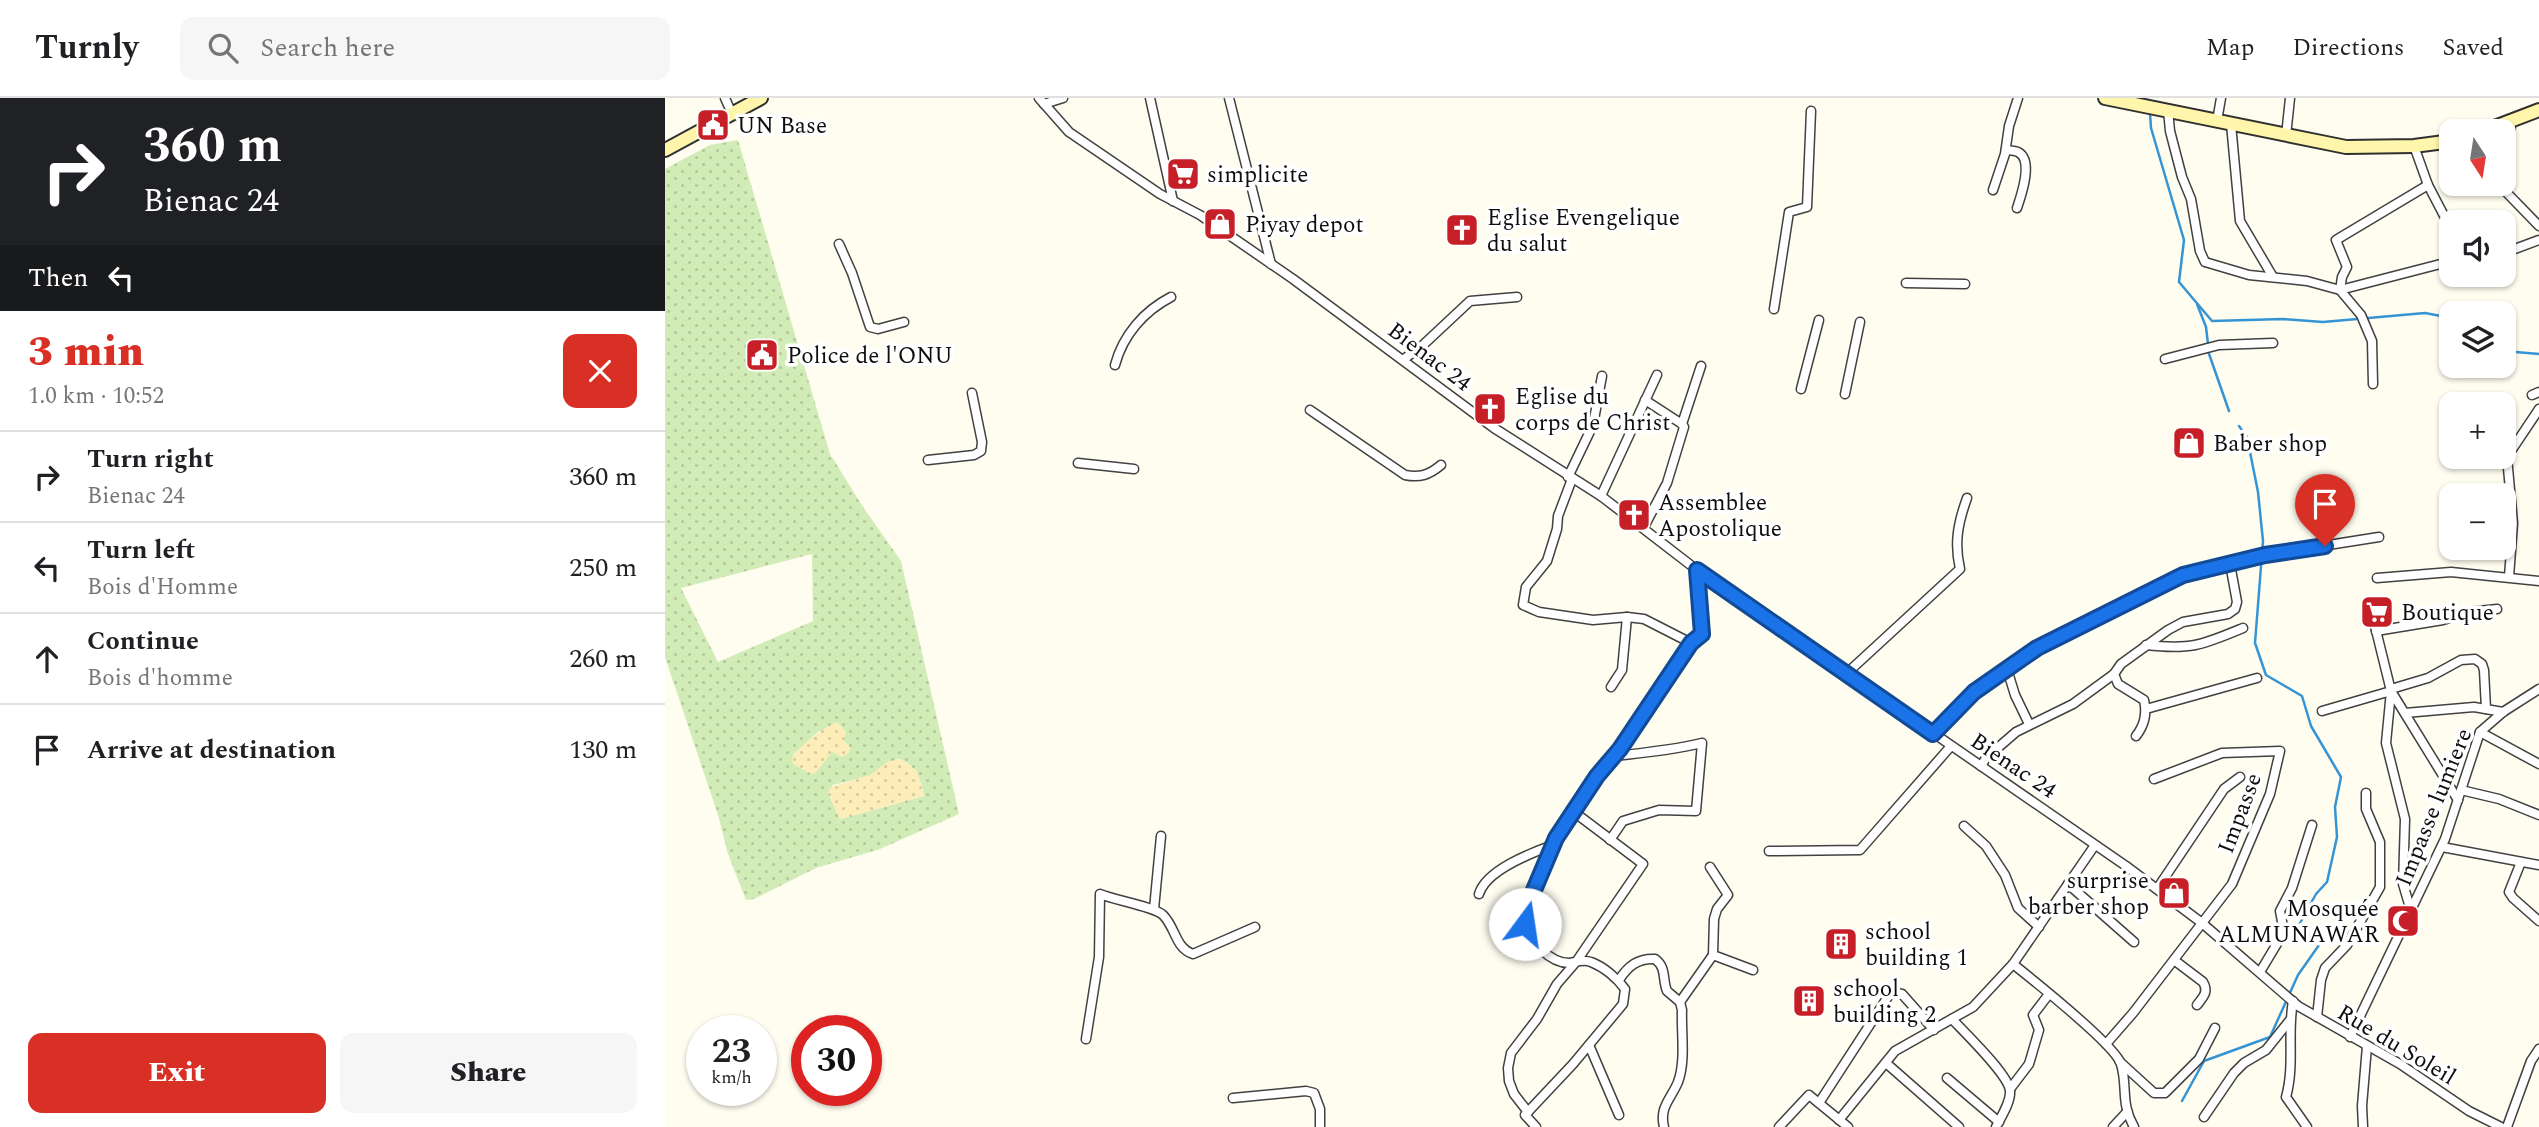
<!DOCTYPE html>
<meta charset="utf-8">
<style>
:root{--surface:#fff;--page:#f6f6f6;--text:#202124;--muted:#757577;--line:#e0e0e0;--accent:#d93025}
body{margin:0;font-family:Spectral,serif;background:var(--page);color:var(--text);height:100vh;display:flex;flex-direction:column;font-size:26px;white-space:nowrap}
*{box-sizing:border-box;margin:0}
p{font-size:23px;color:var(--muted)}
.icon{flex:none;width:38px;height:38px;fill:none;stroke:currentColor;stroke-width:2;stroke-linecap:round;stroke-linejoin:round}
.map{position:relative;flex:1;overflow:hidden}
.drawer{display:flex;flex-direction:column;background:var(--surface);width:665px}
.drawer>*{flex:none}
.hud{background:#202124;color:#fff;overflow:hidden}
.needle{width:46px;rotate:168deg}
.controls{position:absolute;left:1774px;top:21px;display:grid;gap:14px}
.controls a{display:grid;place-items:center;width:77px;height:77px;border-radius:14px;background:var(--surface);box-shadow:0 2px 5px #0004;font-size:35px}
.speed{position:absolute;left:21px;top:917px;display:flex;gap:14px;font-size:35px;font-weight:700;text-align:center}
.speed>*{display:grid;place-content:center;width:91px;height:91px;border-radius:50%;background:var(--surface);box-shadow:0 2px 5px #0004;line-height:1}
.speed small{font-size:18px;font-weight:400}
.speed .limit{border:10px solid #d22;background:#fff;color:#111}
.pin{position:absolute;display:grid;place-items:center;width:60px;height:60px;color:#fff;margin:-72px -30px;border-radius:50% 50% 50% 0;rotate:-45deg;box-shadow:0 0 7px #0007}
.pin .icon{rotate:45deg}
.me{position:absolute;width:77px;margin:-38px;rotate:14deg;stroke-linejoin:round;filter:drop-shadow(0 0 5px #0008)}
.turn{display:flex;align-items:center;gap:24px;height:147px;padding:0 28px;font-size:32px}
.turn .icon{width:91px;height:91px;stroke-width:2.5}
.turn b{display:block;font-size:49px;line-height:60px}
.then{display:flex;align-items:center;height:66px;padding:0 28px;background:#0003;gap:14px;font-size:26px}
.round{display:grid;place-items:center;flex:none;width:74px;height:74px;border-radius:14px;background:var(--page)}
.headline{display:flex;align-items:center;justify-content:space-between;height:119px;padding:0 28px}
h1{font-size:42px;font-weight:800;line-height:52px;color:var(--accent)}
.primary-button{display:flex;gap:14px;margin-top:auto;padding:14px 28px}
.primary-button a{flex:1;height:80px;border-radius:14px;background:var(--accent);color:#fff;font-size:28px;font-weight:800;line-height:80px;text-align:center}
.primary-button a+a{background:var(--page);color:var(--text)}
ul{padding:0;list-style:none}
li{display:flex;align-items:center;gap:21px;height:91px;padding:0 28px;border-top:2px solid var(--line)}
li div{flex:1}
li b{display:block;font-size:26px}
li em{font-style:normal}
header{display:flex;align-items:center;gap:42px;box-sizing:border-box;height:98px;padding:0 35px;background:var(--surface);border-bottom:2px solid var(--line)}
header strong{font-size:33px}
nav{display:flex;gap:38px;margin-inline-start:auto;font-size:24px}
.search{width:490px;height:63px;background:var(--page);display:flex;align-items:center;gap:18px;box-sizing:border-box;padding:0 24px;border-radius:14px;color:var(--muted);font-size:26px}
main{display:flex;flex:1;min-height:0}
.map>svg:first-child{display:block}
.grass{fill:url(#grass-dots);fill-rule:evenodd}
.sand{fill:url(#sand-dots)}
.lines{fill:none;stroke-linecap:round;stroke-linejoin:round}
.stream{stroke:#3594d4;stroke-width:2.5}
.minor-casing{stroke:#414141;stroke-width:11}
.secondary-casing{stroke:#303030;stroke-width:16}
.minor{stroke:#fff;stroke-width:8}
.secondary{stroke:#fff6ab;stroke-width:12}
.route-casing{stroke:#114b97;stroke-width:18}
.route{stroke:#1a73e8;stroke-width:12}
.labels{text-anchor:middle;stroke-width:7;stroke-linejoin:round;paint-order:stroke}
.poi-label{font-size:23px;fill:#0e0e0e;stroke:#fff;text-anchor:start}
.street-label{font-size:23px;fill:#0e0e0e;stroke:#fff}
</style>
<header>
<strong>Turnly</strong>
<div class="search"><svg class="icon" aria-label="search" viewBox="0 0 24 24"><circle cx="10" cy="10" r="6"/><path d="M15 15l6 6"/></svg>Search here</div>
<nav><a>Map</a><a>Directions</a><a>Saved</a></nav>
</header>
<main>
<section class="drawer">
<div class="hud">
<div class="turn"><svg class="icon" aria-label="right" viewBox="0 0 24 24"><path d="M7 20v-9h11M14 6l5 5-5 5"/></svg><div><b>360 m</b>Bienac 24</div></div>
<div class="then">Then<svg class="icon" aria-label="left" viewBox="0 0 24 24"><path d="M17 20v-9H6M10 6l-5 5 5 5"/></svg></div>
</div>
<div class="headline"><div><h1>3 min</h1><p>1.0 km · 10:52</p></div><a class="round" style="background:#d93025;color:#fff"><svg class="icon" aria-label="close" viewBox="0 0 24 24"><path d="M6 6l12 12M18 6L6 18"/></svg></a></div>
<ul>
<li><svg class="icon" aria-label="right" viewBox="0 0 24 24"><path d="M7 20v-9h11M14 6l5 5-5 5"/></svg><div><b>Turn right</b><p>Bienac 24</p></div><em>360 m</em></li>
<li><svg class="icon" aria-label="left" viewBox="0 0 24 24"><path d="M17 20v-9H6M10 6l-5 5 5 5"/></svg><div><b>Turn left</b><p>Bois d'Homme</p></div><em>250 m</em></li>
<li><svg class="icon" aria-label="ahead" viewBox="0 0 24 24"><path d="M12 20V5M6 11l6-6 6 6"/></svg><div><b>Continue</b><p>Bois d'homme</p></div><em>260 m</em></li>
<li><svg class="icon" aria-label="arrive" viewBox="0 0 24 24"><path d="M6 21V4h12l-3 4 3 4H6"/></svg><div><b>Arrive at destination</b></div><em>130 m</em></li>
</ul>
<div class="primary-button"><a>Exit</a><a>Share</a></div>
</section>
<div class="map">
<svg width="1874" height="1029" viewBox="0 0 1874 1029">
<defs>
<pattern id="grass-dots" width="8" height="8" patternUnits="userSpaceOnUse" patternTransform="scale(1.75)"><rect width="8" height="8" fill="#d2ecb7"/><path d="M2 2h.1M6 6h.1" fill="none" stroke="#b3c99c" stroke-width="1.8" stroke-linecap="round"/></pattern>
<pattern id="sand-dots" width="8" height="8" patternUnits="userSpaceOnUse" patternTransform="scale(1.75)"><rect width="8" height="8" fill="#fdeeb9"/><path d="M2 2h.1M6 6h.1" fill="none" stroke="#d8cb9e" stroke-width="1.8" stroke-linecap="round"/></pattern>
</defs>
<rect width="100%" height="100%" fill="#fffcf0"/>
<path class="grass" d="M 73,42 L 165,356 L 198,409 L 236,463 L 294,716 L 215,751 L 151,770 L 89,801 L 81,802 L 63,756 L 53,717 L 0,559 L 0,71 L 45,47 ZM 147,456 L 148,523 L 53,564 L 16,490 ZM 154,633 L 179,639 L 180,658 L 167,653 L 150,675 L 143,675 L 128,657 ZM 233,661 C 250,665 256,682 259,698 L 175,721 L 163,695 L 168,687 L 205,678 L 221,665 Z"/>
<g class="sand">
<path d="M 172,624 L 181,634 L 179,643 L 186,650 L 183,656 L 177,659 L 167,654 L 150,675 L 146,676 L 128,666 L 127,660 C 132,651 162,626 172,624 Z"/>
<path d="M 236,661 L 252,673 L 259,698 L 175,721 L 163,695 L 166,689 L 205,677 L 224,663 Z"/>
</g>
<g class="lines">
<g class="stream">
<path d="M 1485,15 L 1486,30 L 1519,142 L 1514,184 L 1547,223 L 1618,221 L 1658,224 L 1760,215 L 1787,220"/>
<path d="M 1532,206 L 1541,229 L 1543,246"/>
<path d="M 1543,253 L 1564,313"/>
<path d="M 1839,253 L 1874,256"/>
<path d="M 1517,1003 L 1539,963 L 1605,939 L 1633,877 L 1654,847 L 1634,827 L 1651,796 L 1662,784 L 1672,739 L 1670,709 L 1676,679 L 1646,628 L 1637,598 L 1601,577 L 1590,545 L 1598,443 L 1593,394 L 1582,339 L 1574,328"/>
</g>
<defs>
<g id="minor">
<path d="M 60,0 L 67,16"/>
<path d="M 374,0 L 404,34 L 495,96 L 535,117 L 628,181 L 829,330 L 936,398 L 1032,472 L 1461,768 L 1537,825 L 1633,908 L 1735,966 L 1804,1013 L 1836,1029"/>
<path d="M 485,0 L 508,103"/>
<path d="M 564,0 L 606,166"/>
<path d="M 379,6 L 398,0"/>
<path d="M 1503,12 L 1505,33 L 1517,79 L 1526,101 L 1535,153 L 1540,164 L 1584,177 L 1642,183 L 1675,192 L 1787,163"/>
<path d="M 1552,23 L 1556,0"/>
<path d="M 1846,24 L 1842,95 L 1874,128"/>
<path d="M 1566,26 L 1575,123 L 1608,179"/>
<path d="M 1621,38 L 1625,0"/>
<path d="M 1749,48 L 1763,87 L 1787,133"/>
<path d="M 1341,52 C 1342,52 1352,53 1353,54 C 1369,62 1356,98 1352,110"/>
<path d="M 1328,92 L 1340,56 L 1344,28 L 1353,0"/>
<path d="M 174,146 L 187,175 L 205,229 L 213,231 L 239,224"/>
<path d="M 1839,155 L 1874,142"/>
<path d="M 1241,185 L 1300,186"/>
<path d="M 1109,211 L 1124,114 L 1142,109 L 1146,13"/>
<path d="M 739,261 L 758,247 L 805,203 L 852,199"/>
<path d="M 1500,261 L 1554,247 L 1608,245"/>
<path d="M 450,267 C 458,237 479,213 506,199"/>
<path d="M 1708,286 L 1707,243 L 1696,217 L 1675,192 L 1677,179 L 1682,169 L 1671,142 L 1763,87"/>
<path d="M 1136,291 L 1154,222"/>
<path d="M 1180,296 L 1195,224"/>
<path d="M 1867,297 L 1874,294"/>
<path d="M 645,312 L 740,377 C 755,380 764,377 776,367"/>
<path d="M 1017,326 L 1036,268"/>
<path d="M 263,362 L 309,357 L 316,353 L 317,344 L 307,295"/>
<path d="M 413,365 L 469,371"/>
<path d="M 903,379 L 928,327 L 937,278"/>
<path d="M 907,381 L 893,418 L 892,431 L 882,463 L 861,489 L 858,507 L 874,514 L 928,522 L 962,519 L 979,521 L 1026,545"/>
<path d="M 936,398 L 992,277"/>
<path d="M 979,429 L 1002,385 L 1019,329 L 1017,326 L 980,302"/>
<path d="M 1844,479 L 1848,425 L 1842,359 L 1874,311"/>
<path d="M 1712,480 L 1786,474 L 1874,483"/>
<path d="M 1711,533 L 1778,522 L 1804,514 L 1832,511"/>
<path d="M 1481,547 C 1527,552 1537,547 1578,530"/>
<path d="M 1342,571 L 1350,597 L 1364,626"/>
<path d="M 1181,576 L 1295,471 C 1289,445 1293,425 1302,400"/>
<path d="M 1449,576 L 1453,586 L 1479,602 C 1482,615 1479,628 1471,638"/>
<path d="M 946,589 L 957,572 L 962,519"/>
<path d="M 1726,591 L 1763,580 L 1796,562 L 1810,561 L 1817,566 L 1819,572 L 1821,611"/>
<path d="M 1481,611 L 1592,580"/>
<path d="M 1657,613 L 1726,593 L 1708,520"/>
<path d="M 1740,615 L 1809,609 L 1838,614"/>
<path d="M 1815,634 L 1874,666"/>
<path d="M 1268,636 L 1309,594 L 1372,550 L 1519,477 L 1600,457 L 1714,439"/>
<path d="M 1316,668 L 1321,660 L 1351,634 L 1408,606 L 1449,576 L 1456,566 L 1503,532 L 1518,524 L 1563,516 L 1570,511 L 1572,504 L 1565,466"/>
<path d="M 1796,692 L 1834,701 L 1874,717"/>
<path d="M 1299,728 L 1321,748 L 1340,777 L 1353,810 L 1374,829"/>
<path d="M 945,742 L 958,723 L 994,712 L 1031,713 L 1037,645 C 1008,652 979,655 949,658"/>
<path d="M 1777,749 L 1874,767"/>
<path d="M 1104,753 L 1195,752 L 1286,648"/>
<path d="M 1856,764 L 1844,794 L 1848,800 L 1874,823"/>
<path d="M 1045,769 L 1063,797 L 1052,811 L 1049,821 L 1048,857 L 1088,872"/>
<path d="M 1403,786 L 1469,844"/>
<path d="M 1492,791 L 1553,700 L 1559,691 L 1575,679"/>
<path d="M 814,796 C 821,772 866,755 888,747"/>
<path d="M 489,811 L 496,738"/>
<path d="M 1746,813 L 1738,786 L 1740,721 L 1721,645 L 1726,593 L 1793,702"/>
<path d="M 1509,862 L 1538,884 C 1544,894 1538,899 1532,907"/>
<path d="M 1348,866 C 1368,882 1450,947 1456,966 C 1463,990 1455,1004 1469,1029"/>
<path d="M 1595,874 L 1619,834 L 1615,813 L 1627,790 L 1647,727"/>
<path d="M 954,882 C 963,868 973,860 990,861 C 1002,870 997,881 1002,893 L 1015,904 L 1017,912 C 1016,934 1021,963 1013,984 C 1006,1001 994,1009 999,1029"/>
<path d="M 1628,903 C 1622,935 1630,967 1621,999 L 1642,1029"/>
<path d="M 1015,904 L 1048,857"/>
<path d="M 1652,919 L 1656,882 L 1660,870 L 1682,847 L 1715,789 L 1715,744 L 1701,711 L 1701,695"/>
<path d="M 1287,921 C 1300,935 1344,977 1345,993 C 1346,1004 1336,1019 1331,1029"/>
<path d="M 1685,939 L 1780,741 L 1815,634 L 1838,614 L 1874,591"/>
<path d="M 421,941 L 434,859 L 435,796 C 449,802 490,809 498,817 C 511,830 510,850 528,856 L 590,829"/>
<path d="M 1441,946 L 1468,915 L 1567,786 L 1605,696 L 1615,653 L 1557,655 L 1489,681"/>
<path d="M 924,947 L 954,1017"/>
<path d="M 1455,964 L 1489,995 L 1500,995 L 1534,961 L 1550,930"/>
<path d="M 1221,965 L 1294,1029"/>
<path d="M 1282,980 L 1334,1024"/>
<path d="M 1345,991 L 1364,966 L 1374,932 L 1368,917 L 1384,896"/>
<path d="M 568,1000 L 641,993 L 649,995 L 655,1011 L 655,1029"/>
<path d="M 1154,1005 L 1226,894 L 1237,896 L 1269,932"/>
<path d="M 863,1014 L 849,996 L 844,983 L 843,970 L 846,955 L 872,921 L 892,886 L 911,864 L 978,766 L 909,714"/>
<path d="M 1539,1019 L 1569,975 L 1579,965 L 1601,952 L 1625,922"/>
<path d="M 1174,1022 L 1230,953 L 1308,909 L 1348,866 L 1430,747"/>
<path d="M 871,1029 L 860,1017 L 908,966 L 958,906 L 960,891 C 952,880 939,869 926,864 C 919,861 911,864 904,865 C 884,865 866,843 860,826 L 869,792 L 891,740 L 932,678 L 955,651 L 1026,545 L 1037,535 L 1032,472"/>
<path d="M 1114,1029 L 1144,997 L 1183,1029"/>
<path d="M 1448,1029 L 1461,1015"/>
<path d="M 1698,1029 L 1697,1008 L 1702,948"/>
<path d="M 1842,1029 L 1866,963 L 1874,951"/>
</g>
<g id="secondary">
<path d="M 1440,0 L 1681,49 L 1749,48 L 1787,43"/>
<path d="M 1819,33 L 1874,12"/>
<path d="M 0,52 L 96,0"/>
</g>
</defs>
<use href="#minor" class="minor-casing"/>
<use href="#secondary" class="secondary-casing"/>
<use href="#minor" class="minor"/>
<use href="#secondary" class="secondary"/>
</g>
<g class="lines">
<defs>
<path id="route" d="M 860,826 L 869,792 L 891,740 L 932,678 L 955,651 L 1026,545 L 1037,536 L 1032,472 L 1268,636 L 1309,594 L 1372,550 L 1518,477 L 1600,457 L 1660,448"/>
</defs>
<use href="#route" class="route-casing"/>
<use href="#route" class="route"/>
</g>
<defs>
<symbol id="civic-square" viewBox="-11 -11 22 22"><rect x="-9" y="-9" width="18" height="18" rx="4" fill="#c61f27" stroke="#fff"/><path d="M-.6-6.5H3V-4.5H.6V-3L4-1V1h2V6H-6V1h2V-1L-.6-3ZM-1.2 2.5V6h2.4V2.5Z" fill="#fff"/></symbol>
<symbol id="supermarket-square" viewBox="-11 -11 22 22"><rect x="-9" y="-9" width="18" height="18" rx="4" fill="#c61f27" stroke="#fff"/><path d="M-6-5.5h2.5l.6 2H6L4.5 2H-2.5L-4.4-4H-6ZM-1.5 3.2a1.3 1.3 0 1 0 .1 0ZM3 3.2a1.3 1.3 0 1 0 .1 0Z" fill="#fff"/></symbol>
<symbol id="shop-square" viewBox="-11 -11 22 22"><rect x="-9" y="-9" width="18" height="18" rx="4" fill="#c61f27" stroke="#fff"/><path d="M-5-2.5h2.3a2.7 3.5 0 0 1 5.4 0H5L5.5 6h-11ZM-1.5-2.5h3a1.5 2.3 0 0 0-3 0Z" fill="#fff"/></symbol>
<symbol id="church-square" viewBox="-11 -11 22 22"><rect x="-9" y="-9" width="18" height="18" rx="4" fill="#c61f27" stroke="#fff"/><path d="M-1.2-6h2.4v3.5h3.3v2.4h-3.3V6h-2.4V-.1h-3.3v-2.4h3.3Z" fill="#fff"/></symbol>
<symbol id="mosque-square" viewBox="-11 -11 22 22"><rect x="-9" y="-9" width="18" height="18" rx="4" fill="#c61f27" stroke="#fff"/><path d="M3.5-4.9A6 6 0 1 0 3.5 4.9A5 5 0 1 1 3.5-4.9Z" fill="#fff"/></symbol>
<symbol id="building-square" viewBox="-11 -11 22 22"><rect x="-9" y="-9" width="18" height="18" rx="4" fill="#c61f27" stroke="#fff"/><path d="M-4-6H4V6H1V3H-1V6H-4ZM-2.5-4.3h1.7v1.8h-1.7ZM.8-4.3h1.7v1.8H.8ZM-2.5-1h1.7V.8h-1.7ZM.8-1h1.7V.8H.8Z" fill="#fff"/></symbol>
</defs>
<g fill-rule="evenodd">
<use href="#civic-square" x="29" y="8" width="38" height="38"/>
<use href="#supermarket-square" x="499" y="57" width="38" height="38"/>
<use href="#shop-square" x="536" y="107" width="38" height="38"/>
<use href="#church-square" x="778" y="113" width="38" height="38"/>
<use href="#civic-square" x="78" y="238" width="38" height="38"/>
<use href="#church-square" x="806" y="292" width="38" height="38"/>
<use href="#shop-square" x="1505" y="326" width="38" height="38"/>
<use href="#church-square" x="950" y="398" width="38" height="38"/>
<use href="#supermarket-square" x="1693" y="495" width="38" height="38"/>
<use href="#shop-square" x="1490" y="776" width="38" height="38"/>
<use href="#mosque-square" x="1719" y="804" width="38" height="38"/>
<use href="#building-square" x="1157" y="827" width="38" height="38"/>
<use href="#building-square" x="1125" y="884" width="38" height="38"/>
</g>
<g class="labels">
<g class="poi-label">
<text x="72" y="35">UN Base</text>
<text x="542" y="84">simplicite</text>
<text x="822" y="127">Eglise Evengelique<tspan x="822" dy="26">du salut</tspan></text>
<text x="580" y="134">Piyay depot</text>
<text x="122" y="265">Police de l'ONU</text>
<text x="850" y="306">Eglise du<tspan x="850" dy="26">corps de Christ</tspan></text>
<text x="1548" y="353">Baber shop</text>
<text x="993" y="412">Assemblee<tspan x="993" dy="26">Apostolique</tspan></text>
<text x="1736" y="522">Boutique</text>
<text x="1484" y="790" text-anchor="end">surprise<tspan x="1484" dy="26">barber shop</tspan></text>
<text x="1714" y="818" text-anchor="end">Mosquée<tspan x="1714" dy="26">ALMUNAWAR</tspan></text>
<text x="1200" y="841">school<tspan x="1200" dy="26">building 1</tspan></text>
<text x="1168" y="898">school<tspan x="1168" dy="26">building 2</tspan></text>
</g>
<g class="street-label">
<text transform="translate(765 258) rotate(37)" y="8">Bienac 24</text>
<text transform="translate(1349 667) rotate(34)" y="8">Bienac 24</text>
<text transform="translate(1768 709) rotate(-68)" y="8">Impasse lumiere</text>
<text transform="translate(1574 715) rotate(-69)" y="8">Impasse</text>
<text transform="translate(1732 946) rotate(31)" y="8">Rue du Soleil</text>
</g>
</g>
</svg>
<div class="controls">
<a><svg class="needle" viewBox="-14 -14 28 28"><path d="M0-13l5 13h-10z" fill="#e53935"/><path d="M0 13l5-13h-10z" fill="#757577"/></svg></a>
<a><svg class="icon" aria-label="sound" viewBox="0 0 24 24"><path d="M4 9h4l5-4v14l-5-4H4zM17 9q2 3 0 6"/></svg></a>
<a><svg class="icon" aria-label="layers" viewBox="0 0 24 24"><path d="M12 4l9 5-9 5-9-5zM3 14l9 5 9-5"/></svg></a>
<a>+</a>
<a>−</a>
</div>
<div class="speed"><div>23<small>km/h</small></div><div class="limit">30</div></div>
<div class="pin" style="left:1660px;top:448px;background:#d93025"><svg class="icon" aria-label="arrive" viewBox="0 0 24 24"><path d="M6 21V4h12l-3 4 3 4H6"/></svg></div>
<svg class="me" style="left:860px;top:826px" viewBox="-20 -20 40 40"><circle r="19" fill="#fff"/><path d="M0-13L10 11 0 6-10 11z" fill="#1a73e8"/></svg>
</div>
</main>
